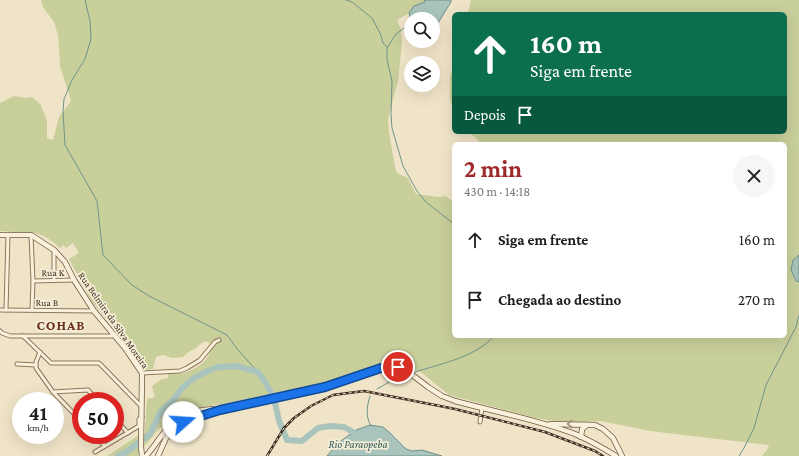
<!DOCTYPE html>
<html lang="pt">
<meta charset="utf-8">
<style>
:root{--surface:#fff;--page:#f6f6f6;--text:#202124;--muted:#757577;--accent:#9e2a2b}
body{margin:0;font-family:"Crimson Pro",serif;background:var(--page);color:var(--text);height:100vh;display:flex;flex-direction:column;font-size:15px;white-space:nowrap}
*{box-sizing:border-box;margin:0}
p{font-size:13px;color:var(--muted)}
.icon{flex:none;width:22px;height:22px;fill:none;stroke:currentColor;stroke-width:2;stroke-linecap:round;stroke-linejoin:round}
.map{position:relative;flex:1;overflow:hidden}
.sheet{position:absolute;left:452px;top:142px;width:335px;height:196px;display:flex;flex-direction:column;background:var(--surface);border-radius:6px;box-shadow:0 4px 16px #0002}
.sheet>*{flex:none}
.top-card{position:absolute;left:452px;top:12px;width:335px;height:122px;border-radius:6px;box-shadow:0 4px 16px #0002;background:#0b6e4f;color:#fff;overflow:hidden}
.controls{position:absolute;left:404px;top:12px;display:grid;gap:8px}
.controls a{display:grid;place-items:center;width:36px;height:36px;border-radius:50%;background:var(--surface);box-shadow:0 4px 16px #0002;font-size:20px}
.speed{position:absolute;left:12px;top:392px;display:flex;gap:8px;font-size:20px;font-weight:700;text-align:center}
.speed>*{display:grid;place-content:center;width:52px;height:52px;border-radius:50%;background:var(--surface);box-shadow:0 4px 16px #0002;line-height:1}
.speed small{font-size:10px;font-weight:400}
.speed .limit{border:6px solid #d22;background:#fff;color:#111}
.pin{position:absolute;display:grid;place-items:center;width:34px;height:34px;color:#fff;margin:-17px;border:2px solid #fff;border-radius:50%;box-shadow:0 1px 4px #0007}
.me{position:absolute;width:44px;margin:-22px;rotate:71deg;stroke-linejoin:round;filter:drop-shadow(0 0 3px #0008)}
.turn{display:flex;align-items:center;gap:14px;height:84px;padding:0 12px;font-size:18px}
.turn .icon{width:52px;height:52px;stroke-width:2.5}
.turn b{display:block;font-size:28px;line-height:34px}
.then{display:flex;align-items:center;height:38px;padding:0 12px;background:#0003;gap:8px;font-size:15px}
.round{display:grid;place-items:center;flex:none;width:42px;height:42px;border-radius:21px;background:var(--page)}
.summary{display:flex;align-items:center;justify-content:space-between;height:68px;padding:0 12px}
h1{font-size:24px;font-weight:700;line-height:30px;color:var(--accent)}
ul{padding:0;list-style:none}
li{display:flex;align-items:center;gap:12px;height:60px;padding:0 12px}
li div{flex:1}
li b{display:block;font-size:15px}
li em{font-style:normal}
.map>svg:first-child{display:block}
.green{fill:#c9cf9b}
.water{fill:#a9c4bc;stroke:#6f938a}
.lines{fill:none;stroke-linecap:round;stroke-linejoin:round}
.stream{stroke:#6f938a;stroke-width:1}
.river{stroke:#a9c4bc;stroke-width:6}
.minor-casing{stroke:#8d765c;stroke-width:5}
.secondary-casing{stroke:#6f573f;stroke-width:6}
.minor{stroke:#faf1dc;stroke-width:3}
.secondary{stroke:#faf1dc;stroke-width:4.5}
.rail-casing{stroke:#3d2e20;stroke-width:2.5}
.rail{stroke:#f7eed8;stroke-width:1;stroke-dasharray:3;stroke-linecap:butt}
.oneway{stroke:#9c907e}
.route-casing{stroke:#114b97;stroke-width:10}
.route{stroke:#1a73e8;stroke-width:7}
.labels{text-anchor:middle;stroke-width:3.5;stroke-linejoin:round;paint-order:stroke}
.street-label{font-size:10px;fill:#3d2e20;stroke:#f7eed8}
.water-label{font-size:11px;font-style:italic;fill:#2f5d5a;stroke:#f7eed8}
.district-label{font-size:14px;font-weight:bold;letter-spacing:1px;fill:#6b2e1e;stroke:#f7eed8}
</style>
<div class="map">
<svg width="799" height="456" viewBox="0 0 799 456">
<rect width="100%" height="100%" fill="#f0e4c8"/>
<g class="green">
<path d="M 41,0 L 424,0 L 425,2 L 414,6 L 409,13 L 397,20 L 401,30 L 402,41 L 401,52 L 398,81 L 388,119 L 389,132 L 395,167 L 397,173 L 408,178 L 416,194 L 439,197 L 445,196 L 454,202 L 454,336 L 785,336 L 785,144 L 482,144 L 475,137 L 468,132 L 785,132 L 785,14 L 468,14 L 471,0 L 799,0 L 799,456 L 762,456 L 767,450 L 769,445 L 650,431 L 601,421 L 583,422 L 556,421 L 535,418 L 449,395 L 422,373 L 407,365 L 398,363 L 386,365 L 329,383 L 295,391 L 199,408 L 169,421 L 159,429 L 144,447 L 147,399 L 155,397 L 152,386 L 162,379 L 168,378 L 168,374 C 171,374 175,374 178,374 C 189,373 210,362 210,350 L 214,346 L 206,341 L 200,344 L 196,348 L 190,351 L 183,357 L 172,358 L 163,355 L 156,357 L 153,369 L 144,370 L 117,333 L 91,300 L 69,259 L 79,253 L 73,243 L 66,248 L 63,245 L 60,248 C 53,241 39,231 29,233 L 0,231 L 0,103 L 14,96 L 26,98 L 32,97 L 41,105 L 47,121 L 47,138 L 53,140 L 59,117 L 71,101 L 60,66 L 58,35 L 54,22 L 43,7 Z"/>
<path d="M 454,66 L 454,112 L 450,100 L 450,76 Z"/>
<path d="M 139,435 L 139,453 L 138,456 L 107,456 Z"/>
</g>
<g class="water">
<path d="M 424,0 L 451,0 L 451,2 L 438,23 L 435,39 L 433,39 L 433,19 L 411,19 L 411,22 L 409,13 L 414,6 L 425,2 Z"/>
<path d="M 799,255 L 799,282 L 796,281 L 791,270 L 793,260 Z"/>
<path d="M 370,425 L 383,427 L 389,432 L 406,449 L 412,451 L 422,450 L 442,456 L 327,456 L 338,443 L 356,430 Z"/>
</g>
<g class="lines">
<g class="stream">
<path d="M 85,0 L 90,21 L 91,39 L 85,59 L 72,80 L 64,99 L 63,111 L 65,145 L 97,201 L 103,255 L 132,285 L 149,296 L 227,335 L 238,350 L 258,372"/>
<path d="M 346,0 L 352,2 L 372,18 L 381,35 L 383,43 L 387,47"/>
<path d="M 411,23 L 396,34 L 387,48 L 387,60 L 392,81 L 391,115 L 392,128 L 403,166 L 417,191 L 426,202 L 454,224"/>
<path d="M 412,373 C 439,364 475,358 494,336"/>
<path d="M 377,389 L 398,377 L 407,374"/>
<path d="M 370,396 C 367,406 365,416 371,426"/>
<path d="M 739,456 L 744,448 L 754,428 L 766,385 L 796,327 L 799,315"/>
</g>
<path class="river" d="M 118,456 L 125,453 L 150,434 L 161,411 L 173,400 L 183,387 L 194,378 L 210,370 L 219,367 L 236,366 L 258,372 L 265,382 L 274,398 L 279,421 L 287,440 L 302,441 L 318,428 L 330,426 L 344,427 L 360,436"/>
<defs>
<g id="minor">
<path d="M 31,235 L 33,281 L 32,310"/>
<path d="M 54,250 L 54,280"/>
<path d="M 33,281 L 74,280"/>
<path d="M 0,310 L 94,311"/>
<path d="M 6,310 L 8,235"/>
<path d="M 0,331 L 2,333 L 10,336 L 114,336"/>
<path d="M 23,336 L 51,363 L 99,363 L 141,406"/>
<path d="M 40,352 L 36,362 L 36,368 L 53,392 L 81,421"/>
<path d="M 17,364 L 36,365"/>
<path d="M 142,373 L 180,371 L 187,368 L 200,360 L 215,342 L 219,340"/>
<path d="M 53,392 L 88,390 L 98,401"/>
<path d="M 115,419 L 128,433"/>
<path d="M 480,422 L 482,408"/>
<path d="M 94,435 L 105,446"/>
<path d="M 95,452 L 139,426 L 139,419 L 142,417"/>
</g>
<g id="secondary">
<path d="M 0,235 L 31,235 L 54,250 L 65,262 L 74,280 L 94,311 L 125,348 L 142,373 L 141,447 L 142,456"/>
<path d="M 550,424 L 595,425 L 603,429 L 613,438 L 622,456"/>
<path d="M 581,437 L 582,429 L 587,425"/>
<path d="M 146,456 C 155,446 162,433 172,424 C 185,413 204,407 220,410"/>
<path d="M 158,456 L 166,438 L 174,429 L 183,423 L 189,420 L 220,410 L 325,387 L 381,369 L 398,367 L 415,377 L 428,387 L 442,396 L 455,401 C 495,412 536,419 575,434 C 589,440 603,448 616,456"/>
</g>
</defs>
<use href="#minor" class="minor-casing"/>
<use href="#secondary" class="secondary-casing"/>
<use href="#minor" class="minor"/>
<use href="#secondary" class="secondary"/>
<defs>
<path id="rail" d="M 267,456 L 284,428 L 294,418 L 311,406 L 333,395 L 364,391 L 455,409 L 545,432 L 595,451 L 603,456"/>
</defs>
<use href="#rail" class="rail-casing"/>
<use href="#rail" class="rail"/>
</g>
<defs><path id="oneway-chevron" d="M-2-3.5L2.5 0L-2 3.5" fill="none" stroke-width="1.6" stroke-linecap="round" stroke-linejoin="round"/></defs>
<use class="oneway" href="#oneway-chevron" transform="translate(570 424) rotate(-179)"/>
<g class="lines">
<defs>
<path id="route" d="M 183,422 L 188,420 L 220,410 L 325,387 L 381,368 L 398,367"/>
</defs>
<use href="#route" class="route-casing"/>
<use href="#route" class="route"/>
</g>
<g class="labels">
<g class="street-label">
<text transform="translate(53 272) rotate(-1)" y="4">Rua K</text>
<text transform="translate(47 302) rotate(1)" y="4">Rua B</text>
<text transform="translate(114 320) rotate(55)" y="4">Rua Belmira da Silva Moreira</text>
</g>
<g class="water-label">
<text x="358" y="448">Rio Paraopeba</text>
</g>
<g class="district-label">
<text x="61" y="330">COHAB</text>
</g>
</g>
</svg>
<div class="controls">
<a><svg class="icon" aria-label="search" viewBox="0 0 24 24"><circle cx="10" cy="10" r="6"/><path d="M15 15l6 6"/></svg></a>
<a><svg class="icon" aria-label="layers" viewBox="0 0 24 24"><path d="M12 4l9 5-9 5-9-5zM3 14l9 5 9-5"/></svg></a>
</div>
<div class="speed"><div>41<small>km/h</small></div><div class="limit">50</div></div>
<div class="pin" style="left:398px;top:367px;background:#d93025"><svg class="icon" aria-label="arrive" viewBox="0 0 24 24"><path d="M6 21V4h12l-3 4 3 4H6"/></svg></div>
<svg class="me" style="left:183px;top:422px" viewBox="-20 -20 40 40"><circle r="19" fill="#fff"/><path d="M0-13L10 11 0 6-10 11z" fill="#1a73e8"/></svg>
<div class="top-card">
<div class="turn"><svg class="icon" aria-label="ahead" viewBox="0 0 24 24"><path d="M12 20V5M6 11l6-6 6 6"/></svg><div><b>160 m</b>Siga em frente</div></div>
<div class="then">Depois<svg class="icon" aria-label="arrive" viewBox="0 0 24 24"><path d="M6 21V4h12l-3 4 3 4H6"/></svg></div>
</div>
<section class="sheet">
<div class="summary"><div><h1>2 min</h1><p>430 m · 14:18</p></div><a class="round"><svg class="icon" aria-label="close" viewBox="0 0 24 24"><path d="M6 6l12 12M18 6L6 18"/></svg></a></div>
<ul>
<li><svg class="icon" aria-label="ahead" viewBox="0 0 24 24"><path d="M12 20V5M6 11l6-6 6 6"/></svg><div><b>Siga em frente</b></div><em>160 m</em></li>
<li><svg class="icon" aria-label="arrive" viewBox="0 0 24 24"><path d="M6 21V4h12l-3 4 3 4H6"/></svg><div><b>Chegada ao destino</b></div><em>270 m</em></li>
</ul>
</section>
</div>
